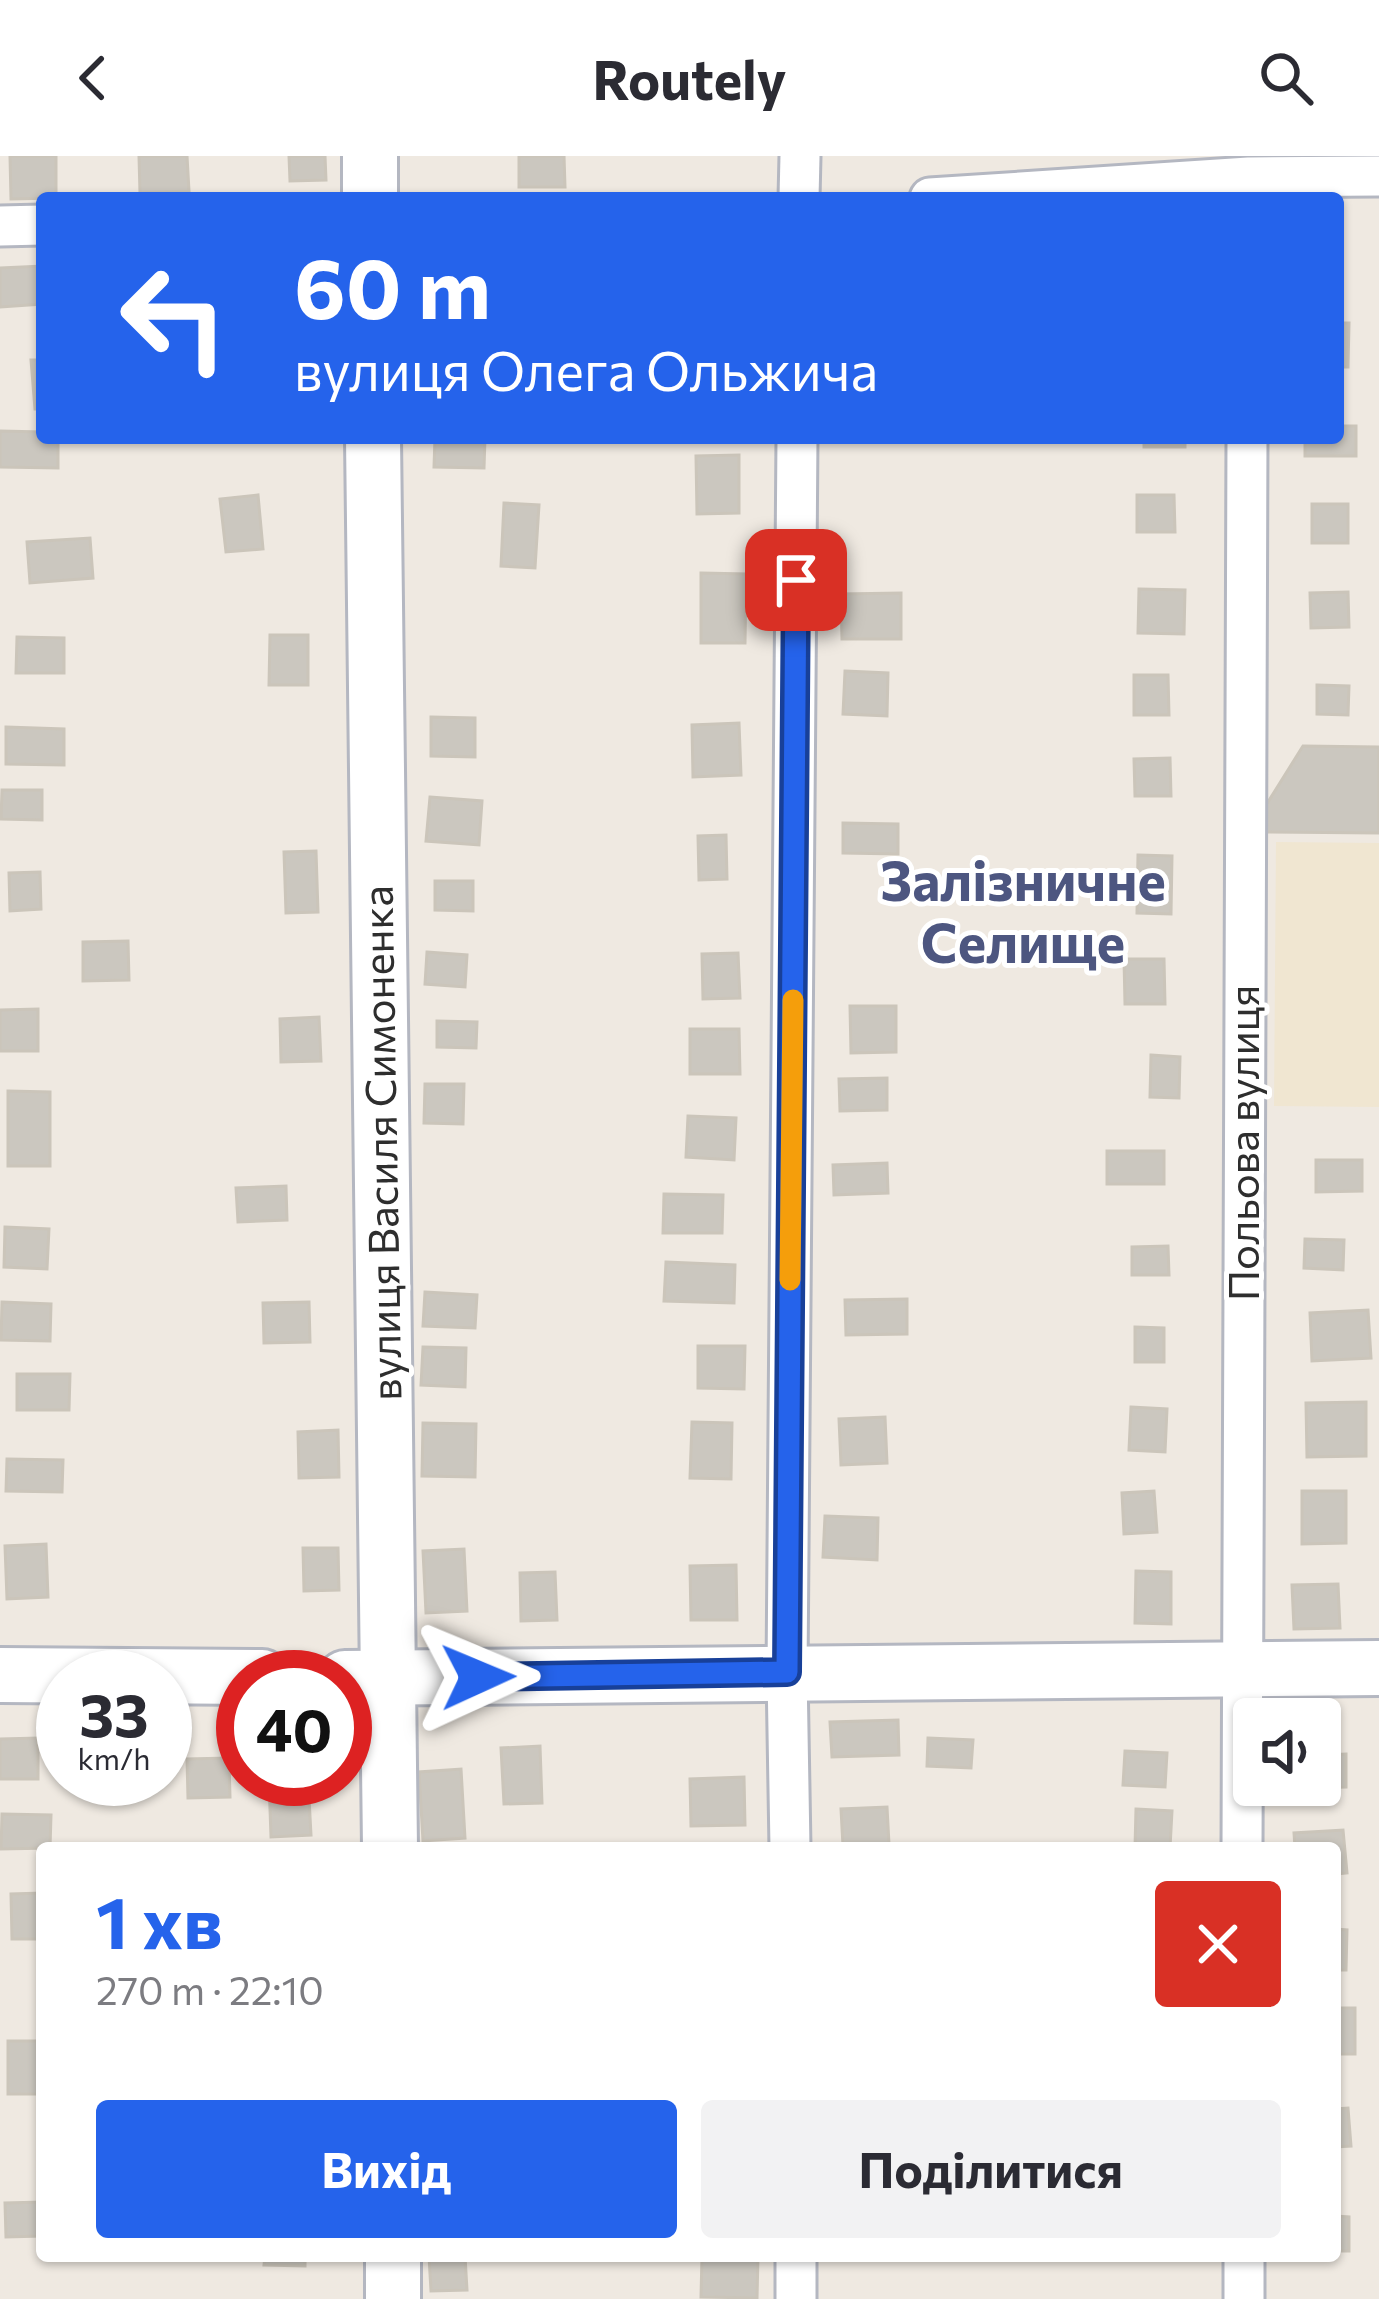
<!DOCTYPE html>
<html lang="uk">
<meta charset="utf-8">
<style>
:root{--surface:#fff;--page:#f2f2f3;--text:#2b2b33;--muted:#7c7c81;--accent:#2563eb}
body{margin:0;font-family:Commissioner,sans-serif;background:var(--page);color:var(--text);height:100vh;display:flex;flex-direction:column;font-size:45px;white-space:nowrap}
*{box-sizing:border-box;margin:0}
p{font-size:39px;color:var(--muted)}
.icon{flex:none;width:66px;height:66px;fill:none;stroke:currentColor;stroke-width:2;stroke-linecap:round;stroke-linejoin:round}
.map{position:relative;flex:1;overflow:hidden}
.details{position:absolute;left:36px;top:1686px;width:1305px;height:420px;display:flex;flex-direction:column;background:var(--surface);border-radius:12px;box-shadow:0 3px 9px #0004}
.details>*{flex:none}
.hud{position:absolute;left:36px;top:36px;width:1308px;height:252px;border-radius:12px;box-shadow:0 3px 9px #0004;background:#2563eb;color:#fff;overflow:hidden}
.fabs{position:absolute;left:1233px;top:1542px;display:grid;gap:24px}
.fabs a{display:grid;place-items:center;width:108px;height:108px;border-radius:12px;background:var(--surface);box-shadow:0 3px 9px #0004;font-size:60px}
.speed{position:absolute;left:36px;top:1494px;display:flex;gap:24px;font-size:60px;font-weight:700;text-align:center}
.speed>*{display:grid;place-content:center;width:156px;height:156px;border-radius:50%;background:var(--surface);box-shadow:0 3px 9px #0004;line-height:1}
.speed small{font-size:30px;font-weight:400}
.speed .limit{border:18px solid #d22;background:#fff;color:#111}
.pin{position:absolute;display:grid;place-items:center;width:102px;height:102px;color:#fff;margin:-51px;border-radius:24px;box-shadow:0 6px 18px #0006}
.me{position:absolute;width:132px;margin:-66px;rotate:89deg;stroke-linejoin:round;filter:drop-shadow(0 0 9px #0008)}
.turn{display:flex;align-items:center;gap:42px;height:252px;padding:0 60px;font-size:54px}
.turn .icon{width:156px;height:156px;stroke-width:2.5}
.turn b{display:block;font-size:84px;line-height:102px}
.round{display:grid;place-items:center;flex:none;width:126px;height:126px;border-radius:12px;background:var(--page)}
.headline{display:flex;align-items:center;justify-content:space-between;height:204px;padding:0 60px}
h1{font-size:72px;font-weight:700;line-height:90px;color:var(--accent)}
.cta{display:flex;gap:24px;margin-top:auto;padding:24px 60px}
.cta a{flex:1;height:138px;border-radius:12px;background:var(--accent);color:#fff;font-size:48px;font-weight:700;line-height:138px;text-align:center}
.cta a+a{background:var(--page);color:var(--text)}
header{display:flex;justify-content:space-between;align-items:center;height:156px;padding:0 60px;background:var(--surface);font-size:54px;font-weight:700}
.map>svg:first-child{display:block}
.education{fill:#f0e6d1}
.building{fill:#cbc7bf;stroke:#cbc5ba;stroke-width:3}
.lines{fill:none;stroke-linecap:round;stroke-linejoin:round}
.street-casing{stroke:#b4b7c1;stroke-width:45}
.secondary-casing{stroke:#b4b7c1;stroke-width:60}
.street{stroke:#fff;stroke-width:39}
.secondary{stroke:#fff;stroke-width:54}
.route-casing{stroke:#184099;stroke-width:30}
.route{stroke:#2563eb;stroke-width:21}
.slow{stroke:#f59e0b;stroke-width:21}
.labels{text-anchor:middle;stroke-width:10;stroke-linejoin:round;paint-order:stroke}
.street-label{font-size:42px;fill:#2e2e2e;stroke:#fff}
.district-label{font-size:54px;font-weight:bold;fill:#4d5680;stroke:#fff}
</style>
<header><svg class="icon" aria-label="back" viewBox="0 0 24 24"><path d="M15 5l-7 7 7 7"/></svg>Routely<svg class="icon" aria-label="search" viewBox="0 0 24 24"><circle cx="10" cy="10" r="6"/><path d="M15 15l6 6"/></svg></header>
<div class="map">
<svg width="1379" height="2143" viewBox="0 0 1379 2143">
<rect width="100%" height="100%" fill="#efe9e1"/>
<path class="education" d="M 1276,686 L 1379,687 L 1379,951 L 1274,950 Z"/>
<g class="building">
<path d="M 10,0 L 56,0 L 56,42 L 11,43 Z"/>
<path d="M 139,0 L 187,0 L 189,35 L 140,37 Z"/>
<path d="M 289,0 L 325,0 L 326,24 L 290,25 Z"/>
<path d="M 519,0 L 564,0 L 565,31 L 519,31 Z"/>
<path d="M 42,110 L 42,148 L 0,151 L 0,112 Z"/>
<path d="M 1338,167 L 1349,167 L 1348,211 L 1338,211 Z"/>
<path d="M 31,204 L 42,204 L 42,253 L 35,253 Z"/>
<path d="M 1338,270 L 1356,270 L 1356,300 L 1305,300 L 1305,282 L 1338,282 Z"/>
<path d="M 0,275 L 42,276 L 42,282 L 58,282 L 58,312 L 0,311 Z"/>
<path d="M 435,282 L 485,282 L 484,312 L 434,311 Z"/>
<rect x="1144" y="282" width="41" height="9"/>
<path d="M 739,299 L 739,357 L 697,358 L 696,300 Z"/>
<path d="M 258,339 L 263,393 L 226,396 L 220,343 Z"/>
<path d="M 1137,339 L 1174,339 L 1175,376 L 1137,376 Z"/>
<path d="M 504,347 L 539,349 L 535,412 L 501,410 Z"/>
<rect x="1312" y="348" width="36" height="39"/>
<path d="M 90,382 L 93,422 L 30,427 L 27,386 Z"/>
<path d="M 701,417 L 746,418 L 745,487 L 701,487 Z"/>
<path d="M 1139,433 L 1185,434 L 1184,478 L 1138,477 Z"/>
<path d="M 1348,436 L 1349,471 L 1311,472 L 1310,437 Z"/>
<path d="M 901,437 L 901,483 L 842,483 L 841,438 Z"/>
<path d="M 270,479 L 308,479 L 308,529 L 269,529 Z"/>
<path d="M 17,481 L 64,482 L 64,517 L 16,517 Z"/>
<path d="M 845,515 L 888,517 L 887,560 L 843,558 Z"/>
<path d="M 1134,519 L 1168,519 L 1169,559 L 1134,559 Z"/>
<path d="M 1317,529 L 1349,530 L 1348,559 L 1317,558 Z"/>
<path d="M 431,561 L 475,562 L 475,601 L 431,600 Z"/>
<path d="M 739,567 L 741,619 L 693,621 L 692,569 Z"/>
<path d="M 6,571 L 64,573 L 64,609 L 6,608 Z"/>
<path d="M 1303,590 L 1379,591 L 1379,677 L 1263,676 L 1263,654 Z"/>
<path d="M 1170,602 L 1171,640 L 1135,640 L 1134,603 Z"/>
<path d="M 2,634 L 42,634 L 42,664 L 1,663 Z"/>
<path d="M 430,641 L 482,645 L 479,689 L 426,685 Z"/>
<path d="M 843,667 L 898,668 L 898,698 L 843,697 Z"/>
<path d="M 726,679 L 727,723 L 699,724 L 698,680 Z"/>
<path d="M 316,695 L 318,756 L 286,757 L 284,696 Z"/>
<path d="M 1138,699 L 1172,700 L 1171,758 L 1137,757 Z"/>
<path d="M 40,716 L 41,753 L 10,755 L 9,717 Z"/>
<path d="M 435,725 L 473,725 L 473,755 L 435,754 Z"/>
<path d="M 128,785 L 129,824 L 83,825 L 83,786 Z"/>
<path d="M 427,796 L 467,799 L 465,831 L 425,828 Z"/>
<path d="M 738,797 L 740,842 L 703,843 L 702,798 Z"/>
<path d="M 1124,803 L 1164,803 L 1165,848 L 1125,848 Z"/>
<path d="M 850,850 L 896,850 L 896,896 L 851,897 Z"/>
<path d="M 38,853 L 38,895 L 0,895 L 0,854 Z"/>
<path d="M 319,861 L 321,905 L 281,906 L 280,863 Z"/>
<path d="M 437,865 L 477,866 L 476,892 L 437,891 Z"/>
<path d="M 690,873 L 739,873 L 740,918 L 690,918 Z"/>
<path d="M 1151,899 L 1180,901 L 1179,942 L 1150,941 Z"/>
<path d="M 887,922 L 887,954 L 840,955 L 839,923 Z"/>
<path d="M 425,928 L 464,928 L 463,968 L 424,967 Z"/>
<path d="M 8,935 L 50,936 L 50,1010 L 8,1010 Z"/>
<path d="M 688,960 L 736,962 L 734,1004 L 686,1001 Z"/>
<rect x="1107" y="995" width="57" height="33"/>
<path d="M 1316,1004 L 1362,1004 L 1362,1035 L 1316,1036 Z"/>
<path d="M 887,1007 L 888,1037 L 834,1039 L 833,1009 Z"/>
<path d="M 286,1030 L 287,1064 L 238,1066 L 236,1032 Z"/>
<path d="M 664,1038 L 723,1039 L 722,1077 L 663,1077 Z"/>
<path d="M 5,1071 L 49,1073 L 47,1113 L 4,1111 Z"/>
<path d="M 1305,1083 L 1344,1084 L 1343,1114 L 1304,1112 Z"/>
<path d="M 1168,1090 L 1169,1119 L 1132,1119 L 1132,1091 Z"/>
<path d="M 666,1106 L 735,1109 L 734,1147 L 664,1145 Z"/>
<path d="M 425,1136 L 477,1139 L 475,1172 L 423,1170 Z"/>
<path d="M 907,1143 L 907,1178 L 846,1179 L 845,1144 Z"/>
<path d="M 2,1146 L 51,1148 L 50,1185 L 1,1184 Z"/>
<path d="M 309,1146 L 310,1186 L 264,1187 L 263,1147 Z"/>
<path d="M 1368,1154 L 1371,1202 L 1312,1205 L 1310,1157 Z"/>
<path d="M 1135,1171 L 1164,1172 L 1164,1206 L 1135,1206 Z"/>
<path d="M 698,1190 L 745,1190 L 744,1233 L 698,1232 Z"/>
<path d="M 423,1191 L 466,1192 L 465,1231 L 421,1229 Z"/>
<path d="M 17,1218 L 70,1218 L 69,1254 L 17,1254 Z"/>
<path d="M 1366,1246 L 1366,1300 L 1307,1301 L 1306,1247 Z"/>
<path d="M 1131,1251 L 1167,1253 L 1165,1296 L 1129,1294 Z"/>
<path d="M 885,1261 L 887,1307 L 841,1309 L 839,1263 Z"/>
<path d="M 692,1266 L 732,1267 L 731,1323 L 690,1322 Z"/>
<path d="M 423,1267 L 476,1268 L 475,1321 L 422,1320 Z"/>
<path d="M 338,1274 L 339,1321 L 299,1322 L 298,1276 Z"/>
<path d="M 7,1303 L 63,1304 L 62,1336 L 6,1335 Z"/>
<path d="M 1154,1335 L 1157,1376 L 1124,1378 L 1122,1337 Z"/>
<path d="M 1302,1335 L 1346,1335 L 1346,1387 L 1302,1388 Z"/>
<path d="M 825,1360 L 878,1362 L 877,1404 L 823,1401 Z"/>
<path d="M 46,1388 L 48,1441 L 7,1443 L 5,1390 Z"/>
<path d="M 303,1392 L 338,1392 L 339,1434 L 304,1435 Z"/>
<path d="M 464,1393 L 467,1455 L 426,1457 L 423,1395 Z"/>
<path d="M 736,1409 L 737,1464 L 691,1464 L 690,1410 Z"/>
<path d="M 1136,1415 L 1171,1416 L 1171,1468 L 1135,1467 Z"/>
<path d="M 555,1416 L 557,1464 L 521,1465 L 520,1417 Z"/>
<path d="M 1338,1428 L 1340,1472 L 1294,1473 L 1292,1429 Z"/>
<path d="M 898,1564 L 899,1599 L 832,1601 L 830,1566 Z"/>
<path d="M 38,1582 L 38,1623 L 0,1623 L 0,1583 Z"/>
<path d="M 928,1582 L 973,1584 L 971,1612 L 927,1610 Z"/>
<path d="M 540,1590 L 542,1647 L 504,1648 L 501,1592 Z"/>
<path d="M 1125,1595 L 1167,1597 L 1165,1631 L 1123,1629 Z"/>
<path d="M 1346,1598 L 1346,1631 L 1304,1632 L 1320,1629 L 1320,1599 Z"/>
<path d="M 229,1602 L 230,1641 L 188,1642 L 187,1603 Z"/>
<path d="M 461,1613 L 465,1682 L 423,1685 L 419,1616 Z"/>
<path d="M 744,1621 L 745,1669 L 691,1670 L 690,1623 Z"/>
<path d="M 308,1623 L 311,1679 L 271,1681 L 269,1625 Z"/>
<path d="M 887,1651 L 889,1688 L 843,1690 L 841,1653 Z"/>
<path d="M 1136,1653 L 1172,1655 L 1170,1692 L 1135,1691 Z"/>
<path d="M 2,1658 L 51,1659 L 50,1692 L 1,1693 Z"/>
<path d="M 1343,1674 L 1347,1717 L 1335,1718 L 1335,1692 L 1295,1692 L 1294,1677 Z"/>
<path d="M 42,1737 L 42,1783 L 12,1783 L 11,1738 Z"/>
<path d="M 1335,1773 L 1347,1774 L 1346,1814 L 1335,1814 Z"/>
<rect x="1335" y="1852" width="20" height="46"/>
<rect x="8" y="1885" width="34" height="53"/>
<path d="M 1348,1952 L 1351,1990 L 1335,1991 L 1335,1953 Z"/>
<path d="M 42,2046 L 42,2080 L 6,2081 L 5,2047 Z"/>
<path d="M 1335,2060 L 1349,2061 L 1349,2095 L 1335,2095 Z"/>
<path d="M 265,2100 L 305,2100 L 305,2110 L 264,2109 Z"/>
<path d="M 429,2100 L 465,2100 L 467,2134 L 431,2135 Z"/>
<path d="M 702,2100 L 758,2100 L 757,2142 L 701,2141 Z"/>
</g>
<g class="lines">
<defs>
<g id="street">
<path d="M 799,42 L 800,0"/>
<path d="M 930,42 L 1249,21 L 1379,20"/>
<path d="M 0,70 L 42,69"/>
<path d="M 790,1692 L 787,1517 L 797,282"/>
<path d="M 1242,1692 L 1247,282"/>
<path d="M 796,2100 L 796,2143"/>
<path d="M 1244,2100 L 1244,2143"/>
</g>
<g id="secondary">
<path d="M 370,0 L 370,42"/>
<path d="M 373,282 L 390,1692"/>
<path d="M 0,1519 L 262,1521"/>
<path d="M 345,1522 L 1379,1512"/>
<path d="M 393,2100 L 393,2143"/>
</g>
</defs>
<use href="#street" class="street-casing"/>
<use href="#secondary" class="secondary-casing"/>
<use href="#street" class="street"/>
<use href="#secondary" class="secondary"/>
</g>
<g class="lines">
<defs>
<path id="route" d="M 478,1521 L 787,1516 L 796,424"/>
</defs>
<use href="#route" class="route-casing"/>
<use href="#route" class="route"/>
<path class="slow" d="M 790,1124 L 793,844"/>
</g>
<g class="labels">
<g class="street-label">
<text transform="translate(382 987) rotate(-91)" y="15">вулиця Василя Симоненка</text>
<text transform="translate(1244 987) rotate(-90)" y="15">Польова вулиця</text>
</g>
<g class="district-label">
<text x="1023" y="745">Залізничне<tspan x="1023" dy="62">Селище</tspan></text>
</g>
</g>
</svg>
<div class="fabs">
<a><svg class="icon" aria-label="sound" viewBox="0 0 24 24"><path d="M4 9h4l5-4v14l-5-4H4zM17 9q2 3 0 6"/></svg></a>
</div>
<div class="speed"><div>33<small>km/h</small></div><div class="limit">40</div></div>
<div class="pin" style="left:796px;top:424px;background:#d93025"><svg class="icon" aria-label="arrive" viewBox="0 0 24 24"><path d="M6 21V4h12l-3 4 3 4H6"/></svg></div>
<svg class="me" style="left:478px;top:1521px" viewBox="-20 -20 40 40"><path d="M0-17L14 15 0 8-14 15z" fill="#2563eb" stroke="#fff" stroke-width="4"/></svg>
<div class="hud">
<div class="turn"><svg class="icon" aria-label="left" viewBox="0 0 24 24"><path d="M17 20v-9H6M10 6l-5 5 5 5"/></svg><div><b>60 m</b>вулиця Олега Ольжича</div></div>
</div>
<section class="details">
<div class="headline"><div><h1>1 хв</h1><p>270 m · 22:10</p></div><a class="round" style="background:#d93025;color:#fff"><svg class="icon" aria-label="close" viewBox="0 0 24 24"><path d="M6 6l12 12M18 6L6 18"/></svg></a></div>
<div class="cta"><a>Вихід</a><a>Поділитися</a></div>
</section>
</div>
